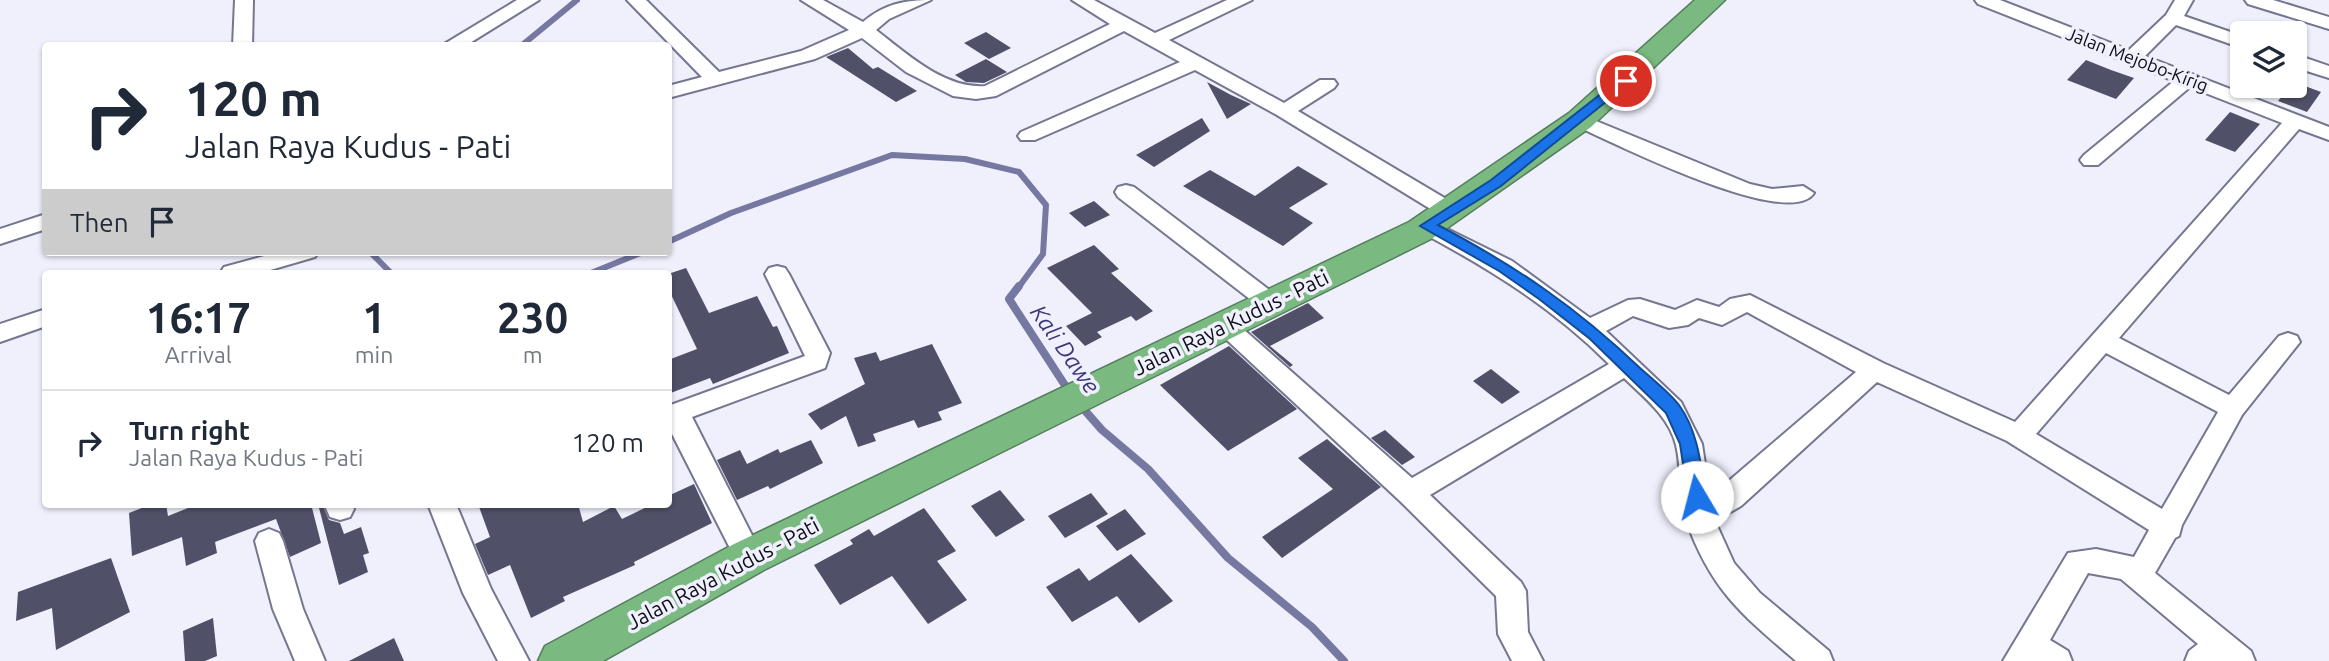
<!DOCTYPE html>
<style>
:root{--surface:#fff;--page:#f6f6f7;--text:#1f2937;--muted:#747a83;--line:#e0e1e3}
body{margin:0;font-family:Ubuntu,sans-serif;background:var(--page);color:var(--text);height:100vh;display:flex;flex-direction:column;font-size:26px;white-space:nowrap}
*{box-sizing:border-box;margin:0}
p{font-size:23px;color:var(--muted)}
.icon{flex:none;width:38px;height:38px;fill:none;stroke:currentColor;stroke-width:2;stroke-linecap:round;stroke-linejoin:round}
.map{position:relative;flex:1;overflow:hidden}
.panel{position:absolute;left:42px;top:270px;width:630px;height:238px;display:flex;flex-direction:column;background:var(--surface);border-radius:7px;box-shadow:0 2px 5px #0004}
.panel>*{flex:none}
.banner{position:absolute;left:42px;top:42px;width:630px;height:214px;border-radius:7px;box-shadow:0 2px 5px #0004;background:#fff;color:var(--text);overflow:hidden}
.tools{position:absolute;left:2230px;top:21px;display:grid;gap:14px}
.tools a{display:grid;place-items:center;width:77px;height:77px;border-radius:7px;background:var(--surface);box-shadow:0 2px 5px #0004;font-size:35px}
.pin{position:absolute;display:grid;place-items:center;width:60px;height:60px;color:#fff;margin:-30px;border:4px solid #fff;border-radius:50%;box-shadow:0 2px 7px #0007}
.me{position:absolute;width:77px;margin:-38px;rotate:352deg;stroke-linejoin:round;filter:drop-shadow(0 0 5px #0008)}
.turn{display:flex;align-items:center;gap:24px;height:147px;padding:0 28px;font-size:32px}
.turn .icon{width:91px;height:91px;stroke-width:2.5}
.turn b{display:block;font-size:49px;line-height:60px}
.then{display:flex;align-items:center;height:66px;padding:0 28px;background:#0003;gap:14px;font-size:26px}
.eta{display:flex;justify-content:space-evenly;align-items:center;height:119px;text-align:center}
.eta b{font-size:42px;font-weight:700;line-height:49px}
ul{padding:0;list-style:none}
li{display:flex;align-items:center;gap:21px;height:105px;padding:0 28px;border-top:2px solid var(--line)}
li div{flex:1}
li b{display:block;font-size:26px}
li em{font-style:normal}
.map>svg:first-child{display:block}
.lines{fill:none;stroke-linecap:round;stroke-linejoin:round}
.stream-far1{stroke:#7778a1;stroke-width:6}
.stream{stroke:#7778a1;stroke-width:8}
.building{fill:#505068}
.minor-casing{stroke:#75768f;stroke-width:4}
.highway-casing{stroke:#547d5c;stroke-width:3}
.minor{fill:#fff;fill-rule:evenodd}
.highway{fill:#7aba81;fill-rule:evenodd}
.route{fill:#1a73e8;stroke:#114b97;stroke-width:2}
.labels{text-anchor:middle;stroke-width:7;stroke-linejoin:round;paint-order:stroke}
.far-street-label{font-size:18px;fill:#0d0d16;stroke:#eff0fc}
.street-label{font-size:21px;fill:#0d0d16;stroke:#eff0fc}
.water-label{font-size:23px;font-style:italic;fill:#3c3779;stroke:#eff0fc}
</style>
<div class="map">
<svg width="2329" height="661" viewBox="0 0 2329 661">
<rect width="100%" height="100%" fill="#eff0fc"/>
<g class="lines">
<g class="stream-far1">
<path d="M 521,46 L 577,0"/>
<path d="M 668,242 L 731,213 L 892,155 L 965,159 L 1019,172 L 1046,205 L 1043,254 L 1018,288"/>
<path d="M 370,252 L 391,273"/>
<path d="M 591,273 L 643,252"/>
</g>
<g class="stream">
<path d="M 1019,286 L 1009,299 L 1070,393"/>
<path d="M 1080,405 L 1102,430 L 1148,469 L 1228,558 L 1312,627 L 1344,661"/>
</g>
</g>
<g class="building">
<path d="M 986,32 L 1011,48 L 989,59 L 964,43 Z"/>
<path d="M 848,48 L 873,69 L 878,67 L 917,91 L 896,102 L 826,57 Z"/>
<path d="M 986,59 L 1007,72 L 984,83 L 966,82 L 955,75 Z"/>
<path d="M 2086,60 L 2111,70 L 2134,78 L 2116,99 L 2067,80 Z"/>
<path d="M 1207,82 L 1231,95 L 1251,104 L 1227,119 Z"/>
<path d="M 2294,82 L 2321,92 L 2307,112 L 2278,101 Z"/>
<path d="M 2230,112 L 2260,124 L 2235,152 L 2205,140 Z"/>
<path d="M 1202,118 L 1210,131 L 1154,167 L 1136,155 Z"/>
<path d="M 1298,166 L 1328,184 L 1289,208 L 1313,223 L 1283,246 L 1183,186 L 1210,170 L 1255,196 Z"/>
<path d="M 1094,201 L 1110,215 L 1085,227 L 1069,213 Z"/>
<path d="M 1094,245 L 1119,269 L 1111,273 L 1153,311 L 1136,321 L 1131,316 L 1097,332 L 1102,337 L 1085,346 L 1066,326 L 1092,313 L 1047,268 Z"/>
<path d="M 686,268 L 709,313 L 757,296 L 773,327 L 777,326 L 789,353 L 713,384 L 710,378 L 668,394 L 668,360 L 697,349 L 668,288 L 668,274 Z"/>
<path d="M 1308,303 L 1324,318 L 1270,346 L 1293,365 L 1290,367 L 1251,332 Z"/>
<path d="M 932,344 L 962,403 L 938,412 L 942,420 L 918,428 L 914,420 L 873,434 L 876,441 L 858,447 L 846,416 L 821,430 L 808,414 L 865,384 L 854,358 L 876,352 L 880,361 Z"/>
<path d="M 1229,346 L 1297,409 L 1228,451 L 1160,385 Z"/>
<path d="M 1491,369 L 1520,392 L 1502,404 L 1473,381 Z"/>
<path d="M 1385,430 L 1415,457 L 1402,465 L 1371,438 Z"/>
<path d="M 1327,439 L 1381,487 L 1282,558 L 1262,537 L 1333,489 L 1298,458 Z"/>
<path d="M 811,440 L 823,463 L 770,489 L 768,486 L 737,500 L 717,460 L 740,450 L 747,464 L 778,449 L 780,453 Z"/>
<path d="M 694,484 L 712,523 L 634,562 L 635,565 L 563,597 L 565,601 L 531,618 L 510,565 L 488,575 L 475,544 L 490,537 L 478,504 L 578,504 L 583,522 L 614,506 L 622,519 L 653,504 L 668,504 L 668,496 Z"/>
<path d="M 1000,490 L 1025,520 L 996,537 L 971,506 Z"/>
<path d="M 1091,493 L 1108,514 L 1065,538 L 1048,516 Z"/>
<path d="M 152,504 L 166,504 L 168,516 L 198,504 L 311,504 L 321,543 L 290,557 L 276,519 L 215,542 L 217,553 L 186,566 L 182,537 L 132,556 L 129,513 Z"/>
<path d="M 318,504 L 322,504 L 329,520 L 340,523 L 344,534 L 361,527 L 369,553 L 363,555 L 368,572 L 339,585 Z"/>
<path d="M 924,508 L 956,551 L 937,561 L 967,600 L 928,624 L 892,576 L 840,605 L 814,565 L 853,544 L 850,540 L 869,529 L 874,536 Z"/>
<path d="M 1125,509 L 1146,534 L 1117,551 L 1096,526 Z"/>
<path d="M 1131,554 L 1173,601 L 1139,623 L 1117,596 L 1072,622 L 1046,587 L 1079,568 L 1089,581 Z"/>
<path d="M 111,558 L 130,612 L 56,650 L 52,608 L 16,621 L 18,592 Z"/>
<path d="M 213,618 L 217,656 L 205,661 L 185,661 L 183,631 Z"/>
<path d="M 394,638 L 404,661 L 349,661 Z"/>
</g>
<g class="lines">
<defs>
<g id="minor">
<path d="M 235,0 L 253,0 L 252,46 L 233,46 Z"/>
<path d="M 517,0 L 539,0 L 465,46 L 441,46 Z"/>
<path d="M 627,0 L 646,0 L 719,72 L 801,51 L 849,30 L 801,0 L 823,0 L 863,22 C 884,4 905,0 931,0 L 889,19 L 876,30 C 906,53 944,89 985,86 L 1110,24 L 1072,0 L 1094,0 L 1155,33 L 1227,0 L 1252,0 L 1169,40 L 1284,103 L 1320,80 L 1334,80 L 1337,84 L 1334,88 L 1298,111 L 1458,206 L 1461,211 L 1458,216 L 1442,216 L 1277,115 L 1195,70 L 1035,140 L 1021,140 L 1018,136 L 1021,132 L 1180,62 L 1124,31 L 996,96 L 976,99 L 953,96 L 906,72 L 862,38 L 815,59 L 668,98 L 668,86 L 702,77 Z"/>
<path d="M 1975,0 L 2000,0 L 2129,50 L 2166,15 L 2175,0 L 2193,0 L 2184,16 L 2242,36 L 2242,48 L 2176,25 L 2145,56 L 2329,127 L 2329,140 L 2299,129 L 2119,338 L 2229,395 L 2279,336 L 2288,333 L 2297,336 L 2300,342 L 2242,415 L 2182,525 L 2179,536 L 2175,538 L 2155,573 L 2251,651 L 2255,661 L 2185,661 L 2189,651 L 2198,644 L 2121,579 L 2088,573 L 2050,640 L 2068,651 L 2072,661 L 2003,661 L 2068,553 L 2096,549 L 2134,557 L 2149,530 L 2007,441 L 1877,382 L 1741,506 L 1715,521 L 1734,563 L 1760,593 L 1829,651 L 1833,661 L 1796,661 C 1741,614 1711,590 1686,520 C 1678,496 1682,469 1676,445 C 1669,417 1645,398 1624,378 L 1430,495 L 1521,582 L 1526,591 L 1528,632 L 1543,661 L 1512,661 L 1498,634 L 1496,596 L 1400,501 L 1213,327 L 1216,321 L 1225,318 L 1234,321 L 1412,478 L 1609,364 C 1552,307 1490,269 1419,231 L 1416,226 L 1419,221 L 1427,219 L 1512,261 L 1590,318 L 1628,300 L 1640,299 L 1675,310 L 1697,300 L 1719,307 L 1730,299 L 1750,295 L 1883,363 L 2015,422 L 2282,123 L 2190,87 L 2098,165 L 2084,165 L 2080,160 L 2084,155 L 2174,81 L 1978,4 ZM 1747,312 L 1856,372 L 1710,497 L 1702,444 L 1681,402 L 1606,331 L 1633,316 L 1669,328 L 1688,325 L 1699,318 L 1722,325 ZM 2106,353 L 2218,412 L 2162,509 L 2036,434 Z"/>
<path d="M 2245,0 L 2273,0 L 2329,17 L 2329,29 L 2248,4 Z"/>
<path d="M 2294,54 L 2329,66 L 2329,78 L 2294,67 Z"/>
<path d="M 1579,114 L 1750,184 L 1772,189 L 1803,186 L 1814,193 C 1789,232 1608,140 1572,124 L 1569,120 L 1572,116 Z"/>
<path d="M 1126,185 L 1134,187 L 1280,298 L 1284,304 L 1280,310 L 1264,310 L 1118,197 L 1115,192 L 1118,187 Z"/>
<path d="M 46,214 L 46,229 L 0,244 L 0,229 Z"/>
<path d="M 279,252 L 318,252 L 315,257 L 260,273 L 220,273 L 224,267 Z"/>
<path d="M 777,266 L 785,268 L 789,274 L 830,353 L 825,368 L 692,417 L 763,557 L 759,566 L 749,569 L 739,566 L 668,426 L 668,406 L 805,356 L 765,274 L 769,268 Z"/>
<path d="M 46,309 L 46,326 L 0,342 L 0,324 Z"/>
<path d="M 324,504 L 352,504 L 354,509 L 350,517 L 340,520 L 330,517 Z"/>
<path d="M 428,504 L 456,504 L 491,589 L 529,661 L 498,661 L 463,593 Z"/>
<path d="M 269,529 L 279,533 L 283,541 L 303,609 L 325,661 L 295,661 L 273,609 L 255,541 L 259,533 Z"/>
</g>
<path id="highway" d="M 1695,0 L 1725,0 L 1591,127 L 1433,238 L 764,570 L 603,661 L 538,661 L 545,646 L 734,544 L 1409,222 L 1569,113 Z"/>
</defs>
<use href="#minor" class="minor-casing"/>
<use href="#highway" class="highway-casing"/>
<use href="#minor" class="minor"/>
<use href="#highway" class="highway"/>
</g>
<path class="route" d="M 1621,78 L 1632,81 L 1501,186 L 1438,225 C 1517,267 1575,306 1640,368 C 1652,379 1668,391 1679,405 C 1698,431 1701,465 1706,497 L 1697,504 L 1688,497 L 1680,444 L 1666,413 L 1590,339 L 1539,299 L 1499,271 L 1420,226 L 1491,180 Z"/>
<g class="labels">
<g class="far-street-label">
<text transform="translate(2137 60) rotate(21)" y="6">Jalan Mejobo-Kirig</text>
</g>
<g class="street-label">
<text transform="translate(1231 323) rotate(-26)" y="7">Jalan Raya Kudus - Pati</text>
<text transform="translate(723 574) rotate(-28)" y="7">Jalan Raya Kudus - Pati</text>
</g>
<g class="water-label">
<text transform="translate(1065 349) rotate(55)" y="8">Kali Dawe</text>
</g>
</g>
</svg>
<div class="tools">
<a><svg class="icon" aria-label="layers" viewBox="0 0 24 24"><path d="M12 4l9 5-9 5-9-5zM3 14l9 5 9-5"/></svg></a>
</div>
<div class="pin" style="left:1626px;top:81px;background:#d93025"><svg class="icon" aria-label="arrive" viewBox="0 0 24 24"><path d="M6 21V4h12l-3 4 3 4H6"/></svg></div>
<svg class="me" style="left:1697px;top:497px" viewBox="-20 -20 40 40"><circle r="19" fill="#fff"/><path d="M0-13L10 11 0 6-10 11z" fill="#1a73e8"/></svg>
<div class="banner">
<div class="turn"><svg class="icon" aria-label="right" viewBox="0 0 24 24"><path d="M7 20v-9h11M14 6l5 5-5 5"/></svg><div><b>120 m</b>Jalan Raya Kudus - Pati</div></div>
<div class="then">Then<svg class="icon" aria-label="arrive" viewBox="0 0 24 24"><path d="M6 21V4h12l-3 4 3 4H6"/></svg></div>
</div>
<section class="panel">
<div class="eta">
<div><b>16:17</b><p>Arrival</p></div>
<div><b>1</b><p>min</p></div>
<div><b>230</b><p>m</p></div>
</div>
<ul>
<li><svg class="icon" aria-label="right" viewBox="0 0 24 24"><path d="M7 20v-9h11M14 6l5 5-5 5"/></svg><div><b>Turn right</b><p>Jalan Raya Kudus - Pati</p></div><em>120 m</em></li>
</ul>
</section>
</div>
